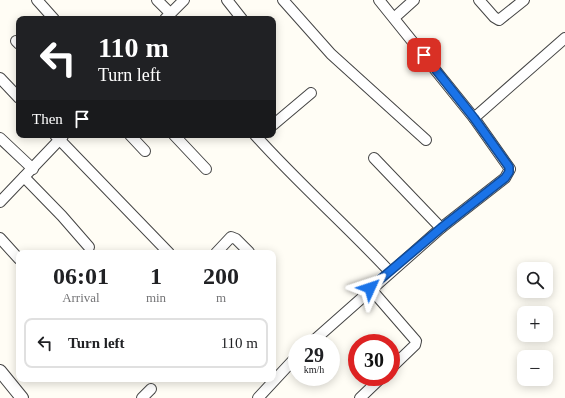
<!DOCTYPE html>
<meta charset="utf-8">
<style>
:root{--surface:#fff;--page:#f6f6f6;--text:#202124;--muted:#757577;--line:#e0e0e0}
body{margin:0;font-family:Georgia,serif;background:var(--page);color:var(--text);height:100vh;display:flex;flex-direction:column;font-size:15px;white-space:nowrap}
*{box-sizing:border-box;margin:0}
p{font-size:13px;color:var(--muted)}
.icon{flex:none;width:22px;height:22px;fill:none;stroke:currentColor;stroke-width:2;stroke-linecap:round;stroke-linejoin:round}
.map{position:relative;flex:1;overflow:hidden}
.drawer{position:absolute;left:16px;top:250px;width:260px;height:132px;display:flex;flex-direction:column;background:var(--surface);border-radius:8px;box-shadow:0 2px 10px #0003}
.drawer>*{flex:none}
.banner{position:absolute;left:16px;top:16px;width:260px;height:122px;border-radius:8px;box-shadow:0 2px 10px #0003;background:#202124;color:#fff;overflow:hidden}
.controls{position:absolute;left:517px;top:262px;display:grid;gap:8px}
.controls a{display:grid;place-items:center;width:36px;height:36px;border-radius:8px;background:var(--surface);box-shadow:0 2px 10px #0003;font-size:20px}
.speed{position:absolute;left:288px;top:334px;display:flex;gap:8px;font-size:20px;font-weight:700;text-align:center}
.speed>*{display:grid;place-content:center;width:52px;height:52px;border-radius:50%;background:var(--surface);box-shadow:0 2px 10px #0003;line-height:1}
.speed small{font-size:10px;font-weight:400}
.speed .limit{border:6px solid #d22;background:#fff;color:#111}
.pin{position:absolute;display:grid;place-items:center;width:34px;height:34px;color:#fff;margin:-17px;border-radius:8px;box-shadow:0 2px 6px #0006}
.me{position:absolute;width:44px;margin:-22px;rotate:48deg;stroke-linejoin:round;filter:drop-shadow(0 0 3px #0008)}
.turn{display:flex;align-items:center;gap:14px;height:84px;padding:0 16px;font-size:18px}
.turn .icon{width:52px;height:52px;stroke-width:2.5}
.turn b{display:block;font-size:28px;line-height:34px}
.then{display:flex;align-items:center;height:38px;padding:0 16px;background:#0003;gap:8px;font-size:15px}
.eta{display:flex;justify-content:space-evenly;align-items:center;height:68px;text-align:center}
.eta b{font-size:24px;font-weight:700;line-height:28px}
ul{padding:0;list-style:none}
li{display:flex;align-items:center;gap:12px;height:50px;margin:0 8px 6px;padding:0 8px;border:2px solid var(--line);border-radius:8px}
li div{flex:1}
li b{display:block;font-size:15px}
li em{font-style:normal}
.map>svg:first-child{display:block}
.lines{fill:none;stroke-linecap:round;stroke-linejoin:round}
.minor-casing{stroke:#444;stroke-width:12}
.tertiary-casing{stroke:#444;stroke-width:14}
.minor{stroke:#fff;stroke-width:10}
.tertiary{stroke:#fff;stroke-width:12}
.route-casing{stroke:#114b97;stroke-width:10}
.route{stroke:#1a73e8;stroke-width:7}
</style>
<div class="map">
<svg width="565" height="398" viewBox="0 0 565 398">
<rect width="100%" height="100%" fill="#fffdf5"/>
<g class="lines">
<defs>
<g id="minor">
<path d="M 37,0 L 54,19"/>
<path d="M 157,0 L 170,13"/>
<path d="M 227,0 L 242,19"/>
<path d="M 283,0 L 331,54 L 426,140"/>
<path d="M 479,0 L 494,17 L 499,20 L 524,0"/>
<path d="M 394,18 L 414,0"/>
<path d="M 165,19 L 184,0"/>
<path d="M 16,41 L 19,44"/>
<path d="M 0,78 L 19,98"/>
<path d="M 474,118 L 565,38"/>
<path d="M 273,125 L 311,93"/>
<path d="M 55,135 L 169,253"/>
<path d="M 130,135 L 145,151"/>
<path d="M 174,135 L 206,169"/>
<path d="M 255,135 C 298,183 346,225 389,271"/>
<path d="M 0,138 L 33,169"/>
<path d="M 374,158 L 441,228"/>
<path d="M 24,177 L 62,216 L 89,247"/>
<path d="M 0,202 L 63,136"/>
<path d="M 0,238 L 19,259"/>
<path d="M 216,253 L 231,237 L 236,239 L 249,252"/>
<path d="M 370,288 L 416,341 L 415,345 L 391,368"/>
<path d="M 311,343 L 441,228 L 505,178 L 510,169 L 474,118 L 379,0"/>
<path d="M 142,398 L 151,389"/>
<path d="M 258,398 L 297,356"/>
<path d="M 360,398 L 382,377"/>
</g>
<path id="tertiary" d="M 0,371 L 22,398"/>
</defs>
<use href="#minor" class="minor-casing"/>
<use href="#tertiary" class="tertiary-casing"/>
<use href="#minor" class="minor"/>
<use href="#tertiary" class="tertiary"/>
</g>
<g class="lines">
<defs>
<path id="route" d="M 370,288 L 441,228 L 505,178 L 509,172 L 509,167 L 474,118 L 424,55"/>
</defs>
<use href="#route" class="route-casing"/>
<use href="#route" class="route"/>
</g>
</svg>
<div class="controls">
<a><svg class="icon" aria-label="search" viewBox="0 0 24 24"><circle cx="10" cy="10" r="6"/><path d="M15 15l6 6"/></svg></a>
<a>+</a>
<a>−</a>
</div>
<div class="speed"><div>29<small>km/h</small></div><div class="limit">30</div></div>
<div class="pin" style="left:424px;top:55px;background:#d93025"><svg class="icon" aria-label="arrive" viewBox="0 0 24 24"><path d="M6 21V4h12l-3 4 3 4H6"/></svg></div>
<svg class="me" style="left:370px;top:288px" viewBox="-20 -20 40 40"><path d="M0-17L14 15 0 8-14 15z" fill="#1a73e8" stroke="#fff" stroke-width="4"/></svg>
<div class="banner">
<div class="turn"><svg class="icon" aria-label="left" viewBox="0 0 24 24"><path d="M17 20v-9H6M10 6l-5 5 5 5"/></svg><div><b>110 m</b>Turn left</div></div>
<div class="then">Then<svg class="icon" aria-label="arrive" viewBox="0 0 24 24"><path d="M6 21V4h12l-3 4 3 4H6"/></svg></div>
</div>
<section class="drawer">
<div class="eta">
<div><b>06:01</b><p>Arrival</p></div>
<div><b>1</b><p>min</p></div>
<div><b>200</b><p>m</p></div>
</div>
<ul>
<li><svg class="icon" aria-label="left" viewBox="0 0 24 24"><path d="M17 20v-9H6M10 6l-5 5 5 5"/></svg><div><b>Turn left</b></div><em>110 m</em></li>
</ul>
</section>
</div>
